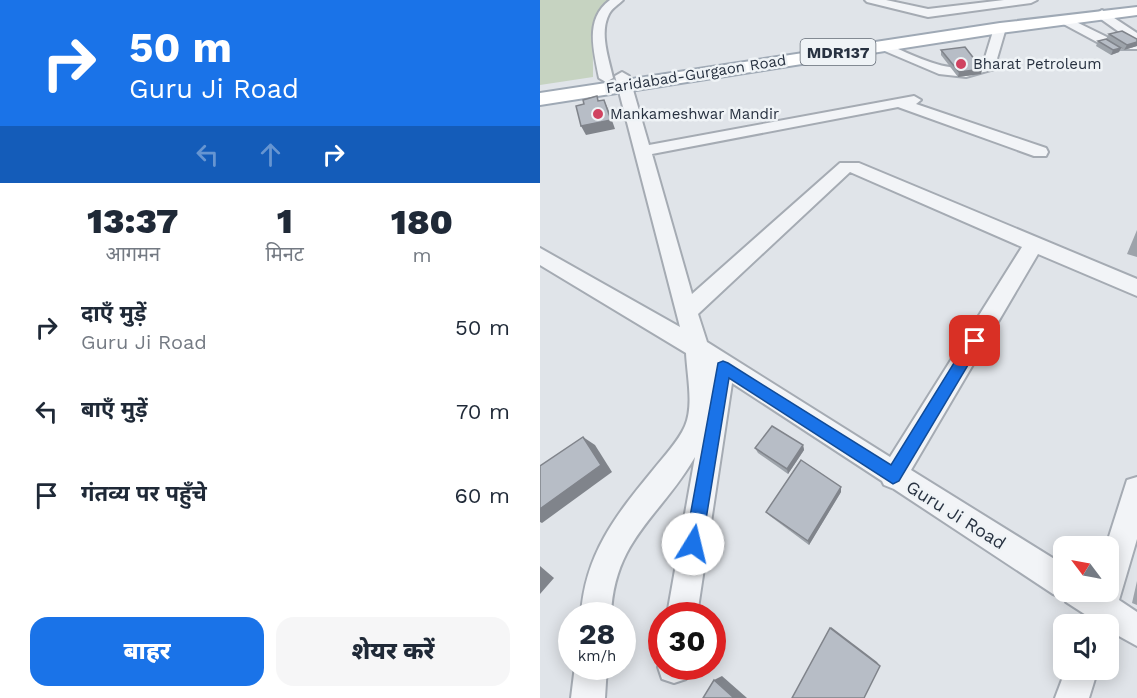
<!DOCTYPE html>
<html lang="hi">
<meta charset="utf-8">
<style>
:root{--surface:#fff;--page:#f6f6f7;--text:#1f2937;--muted:#747a83;--accent:#1a73e8}
body{margin:0;font-family:"Work Sans","Noto Sans Devanagari",sans-serif;background:var(--page);color:var(--text);height:100vh;display:flex;flex-direction:column;font-size:22px;white-space:nowrap}
*{box-sizing:border-box;margin:0}
p{font-size:20px;color:var(--muted)}
.icon{flex:none;width:33px;height:33px;fill:none;stroke:currentColor;stroke-width:2;stroke-linecap:round;stroke-linejoin:round}
.map{position:relative;flex:1;overflow:hidden}
.panel{display:flex;flex-direction:column;background:var(--surface);width:540px}
.panel>*{flex:none}
.hud{background:#1a73e8;color:#fff;overflow:hidden}
.needle{width:39px;rotate:302deg}
.tools{position:absolute;left:513px;top:536px;display:grid;gap:12px}
.tools a{display:grid;place-items:center;width:66px;height:66px;border-radius:12px;background:var(--surface);box-shadow:0 3px 15px #0003;font-size:30px}
.speed{position:absolute;left:18px;top:602px;display:flex;gap:12px;font-size:30px;font-weight:700;text-align:center}
.speed>*{display:grid;place-content:center;width:78px;height:78px;border-radius:50%;background:var(--surface);box-shadow:0 3px 15px #0003;line-height:1}
.speed small{font-size:15px;font-weight:400}
.speed .limit{border:9px solid #d22;background:#fff;color:#111}
.pin{position:absolute;display:grid;place-items:center;width:51px;height:51px;color:#fff;margin:-26px;border-radius:12px;box-shadow:0 3px 9px #0006}
.me{position:absolute;width:66px;margin:-33px;rotate:9deg;stroke-linejoin:round;filter:drop-shadow(0 0 4px #0008)}
.turn{display:flex;align-items:center;gap:21px;height:126px;padding:0 30px;font-size:27px}
.turn .icon{width:78px;height:78px;stroke-width:2.5}
.turn b{display:block;font-size:42px;line-height:51px}
.lanes{display:flex;align-items:center;height:57px;padding:0 30px;background:#0003;justify-content:center;gap:30px;direction:ltr}
.lanes .off{opacity:.35}
.eta{display:flex;justify-content:space-evenly;align-items:center;height:102px;text-align:center}
.eta b{font-size:36px;font-weight:800;line-height:42px}
.cta{display:flex;gap:12px;margin-top:auto;padding:12px 30px}
.cta a{flex:1;height:69px;border-radius:18px;background:var(--accent);color:#fff;font-size:24px;font-weight:800;line-height:69px;text-align:center}
.cta a+a{background:var(--page);color:var(--text)}
ul{padding:0;list-style:none}
li{display:flex;align-items:center;gap:18px;height:84px;padding:0 30px}
li div{flex:1}
li b{display:block;font-size:22px}
li em{font-style:normal}
main{display:flex;flex:1;min-height:0}
.map>svg:first-child{display:block}
.green{fill:#c6d3c1}
.lines{fill:none;stroke-linecap:round;stroke-linejoin:round}
.minor-casing{stroke:#a5abb3;stroke-width:4}
.major-casing{stroke:#9fa9b5;stroke-width:4}
.minor{fill:#f2f4f7;fill-rule:evenodd}
.major{fill:#fff;fill-rule:evenodd}
.wall{fill:#9da3aa}
.shaded-wall{fill:#80848b}
.building{fill:#b7bdc6;stroke:#80848b;stroke-width:1.5}
.route{fill:#1a73e8;stroke:#114b97;stroke-width:1.5}
.poi-dot{fill:#d04360;stroke:#eff3f6;stroke-width:2}
.labels{text-anchor:middle;stroke-width:5;stroke-linejoin:round;paint-order:stroke}
.far-poi-label{font-size:15px;fill:#283241;stroke:#eff3f6;text-anchor:start}
.far-street-label{font-size:15px;fill:#283241;stroke:#eff3f6}
.shield{fill:#eff3f6;stroke:#646c77;stroke-width:1.5}
.shield-label{font-size:16px;font-weight:bold;fill:#283241}
.street-label{font-size:18px;fill:#283241;stroke:#eff3f6}
</style>
<main>
<section class="panel">
<div class="hud">
<div class="turn"><svg class="icon" aria-label="right" viewBox="0 0 24 24"><path d="M7 20v-9h11M14 6l5 5-5 5"/></svg><div><b>50 m</b>Guru Ji Road</div></div>
<div class="lanes"><svg class="icon off" aria-label="left" viewBox="0 0 24 24"><path d="M17 20v-9H6M10 6l-5 5 5 5"/></svg><svg class="icon off" aria-label="ahead" viewBox="0 0 24 24"><path d="M12 20V5M6 11l6-6 6 6"/></svg><svg class="icon" aria-label="right" viewBox="0 0 24 24"><path d="M7 20v-9h11M14 6l5 5-5 5"/></svg></div>
</div>
<div class="eta">
<div><b>13:37</b><p>आगमन</p></div>
<div><b>1</b><p>मिनट</p></div>
<div><b>180</b><p>m</p></div>
</div>
<ul>
<li><svg class="icon" aria-label="right" viewBox="0 0 24 24"><path d="M7 20v-9h11M14 6l5 5-5 5"/></svg><div><b>दाएँ मुड़ें</b><p>Guru Ji Road</p></div><em>50 m</em></li>
<li><svg class="icon" aria-label="left" viewBox="0 0 24 24"><path d="M17 20v-9H6M10 6l-5 5 5 5"/></svg><div><b>बाएँ मुड़ें</b></div><em>70 m</em></li>
<li><svg class="icon" aria-label="arrive" viewBox="0 0 24 24"><path d="M6 21V4h12l-3 4 3 4H6"/></svg><div><b>गंतव्य पर पहुँचे</b></div><em>60 m</em></li>
</ul>
<div class="cta"><a>बाहर</a><a>शेयर करें</a></div>
</section>
<div class="map">
<svg width="597" height="698" viewBox="0 0 597 698">
<rect width="100%" height="100%" fill="#e0e4e9"/>
<path class="green" d="M 0,0 L 69,0 C 48,12 54,56 53,77 L 0,85 Z"/>
<g class="lines">
<defs>
<g id="minor">
<path d="M 70,0 L 83,0 C 78,5 72,8 69,14 C 59,33 69,59 73,78 L 66,82 L 59,78 C 54,51 44,19 70,0 Z"/>
<path d="M 325,0 L 346,0 L 388,9 L 464,0 L 497,0 L 491,3 L 388,17 L 327,2 Z"/>
<path d="M 562,10 L 597,33 L 597,49 L 570,49 L 516,20 L 518,17 L 526,17 L 577,42 L 592,41 L 558,17 L 556,14 Z"/>
<path d="M 460,24 L 466,28 L 454,69 L 426,77 L 399,74 L 333,46 L 339,42 L 344,43 C 374,55 410,77 443,64 L 454,28 Z"/>
<path d="M 82,72 L 89,76 L 109,145 L 374,96 L 381,100 L 376,104 L 506,148 L 508,152 L 506,156 L 494,156 L 358,107 L 112,154 L 152,294 L 300,163 L 319,163 L 597,279 L 597,296 L 498,254 L 371,470 L 524,565 L 524,591 L 568,591 L 568,546 L 566,546 L 587,480 L 597,477 L 597,539 L 579,600 L 597,612 L 597,646 L 568,630 L 568,624 L 560,624 L 526,602 L 525,598 L 513,594 L 354,489 L 344,485 L 342,481 L 192,383 L 157,615 L 127,615 L 155,457 C 121,516 74,539 71,615 L 41,615 C 45,554 76,515 113,470 C 124,456 138,442 145,426 C 154,406 147,375 146,353 L 0,265 L 0,248 L 140,327 L 75,76 ZM 310,172 L 482,247 L 350,457 L 167,342 L 158,314 Z"/>
<path d="M 122,657 L 122,666 L 150,666 L 146,679 L 134,683 L 122,679 L 118,667 Z"/>
<path d="M 35,666 L 67,666 L 65,698 L 31,698 Z"/>
<path d="M 526,669 L 558,669 L 549,698 L 515,698 Z"/>
</g>
<path id="major" d="M 597,7 L 597,15 L 460,33 L 0,105 L 0,93 L 460,23 Z"/>
</defs>
<use href="#minor" class="minor-casing"/>
<use href="#major" class="major-casing"/>
<use href="#minor" class="minor"/>
<use href="#major" class="major"/>
</g>
<g class="wall">
<path d="M 569,34 L 597,39 L 597,46 L 584,50 L 581,48 L 579,52 L 571,55 L 556,46 L 558,41 L 566,39 Z"/>
<path d="M 401,50 L 442,69 L 441,74 L 418,77 L 401,55 Z"/>
<path d="M 597,230 L 597,257 L 587,254 Z"/>
<path d="M 263,445 L 264,450 L 248,474 L 218,453 L 215,448 Z"/>
<path d="M 301,492 L 269,545 L 230,516 L 226,512 Z"/>
<path d="M 597,581 L 597,605 L 592,603 Z"/>
</g>
<g class="shaded-wall">
<path d="M 597,42 L 597,46 L 584,50 L 587,45 Z"/>
<path d="M 581,48 L 579,52 L 571,55 L 573,50 Z"/>
<path d="M 442,69 L 441,74 L 418,77 L 419,72 Z"/>
<path d="M 64,100 L 68,109 L 75,129 L 46,135 L 41,126 Z"/>
<path d="M 43,437 L 55,445 L 72,472 L 2,523 L 0,522 L 0,509 Z"/>
<path d="M 263,445 L 264,450 L 248,474 L 247,469 Z"/>
<path d="M 301,487 L 301,492 L 269,545 L 268,541 Z"/>
<path d="M 0,566 L 14,578 L 0,594 Z"/>
<path d="M 291,627 L 337,662 L 340,666 L 290,628 Z"/>
<path d="M 182,676 L 207,698 L 194,698 L 174,680 Z"/>
</g>
<g class="building">
<path d="M 582,31 L 597,39 L 597,42 L 587,45 L 569,34 Z"/>
<path d="M 566,39 L 581,48 L 573,50 L 558,41 Z"/>
<path d="M 425,47 L 442,69 L 419,72 L 401,50 Z"/>
<path d="M 57,96 L 58,101 L 64,100 L 71,120 L 41,126 L 36,106 L 44,104 L 43,100 Z"/>
<path d="M 232,426 L 263,445 L 247,469 L 215,448 Z"/>
<path d="M 43,437 L 61,465 L 0,509 L 0,466 Z"/>
<path d="M 261,460 L 301,487 L 268,541 L 226,512 Z"/>
<path d="M 290,628 L 340,666 L 324,698 L 252,698 Z"/>
<path d="M 174,680 L 194,698 L 163,698 Z"/>
</g>
<path class="route" d="M 435,335 L 440,337 L 442,341 L 440,345 L 359,481 L 353,484 L 189,378 L 162,544 L 160,550 L 153,553 L 147,550 L 145,544 L 178,363 L 183,361 L 188,363 L 351,465 L 430,337 Z"/>
<g class="poi-dot">
<circle cx="421" cy="64" r="6"/>
<circle cx="58" cy="114" r="6"/>
</g>
<g class="labels">
<g class="far-poi-label">
<text x="433" y="69">Bharat Petroleum</text>
<text x="70" y="119">Mankameshwar Mandir</text>
</g>
<g class="far-street-label">
<text transform="translate(156 74) rotate(-9)" y="5">Faridabad-Gurgaon Road</text>
</g>
<rect class="shield" x="260.5" y="39" width="75" height="26" rx="4.5"/>
<g class="shield-label">
<text x="298" y="58">MDR137</text>
</g>
<g class="street-label">
<text transform="translate(416 515) rotate(32)" y="6">Guru Ji Road</text>
</g>
</g>
</svg>
<div class="tools">
<a><svg class="needle" viewBox="-14 -14 28 28"><path d="M0-13l5 13h-10z" fill="#e53935"/><path d="M0 13l5-13h-10z" fill="#747a83"/></svg></a>
<a><svg class="icon" aria-label="sound" viewBox="0 0 24 24"><path d="M4 9h4l5-4v14l-5-4H4zM17 9q2 3 0 6"/></svg></a>
</div>
<div class="speed"><div>28<small>km/h</small></div><div class="limit">30</div></div>
<div class="pin" style="left:435px;top:341px;background:#d93025"><svg class="icon" aria-label="arrive" viewBox="0 0 24 24"><path d="M6 21V4h12l-3 4 3 4H6"/></svg></div>
<svg class="me" style="left:153px;top:544px" viewBox="-20 -20 40 40"><circle r="19" fill="#fff"/><path d="M0-13L10 11 0 6-10 11z" fill="#1a73e8"/></svg>
</div>
</main>
